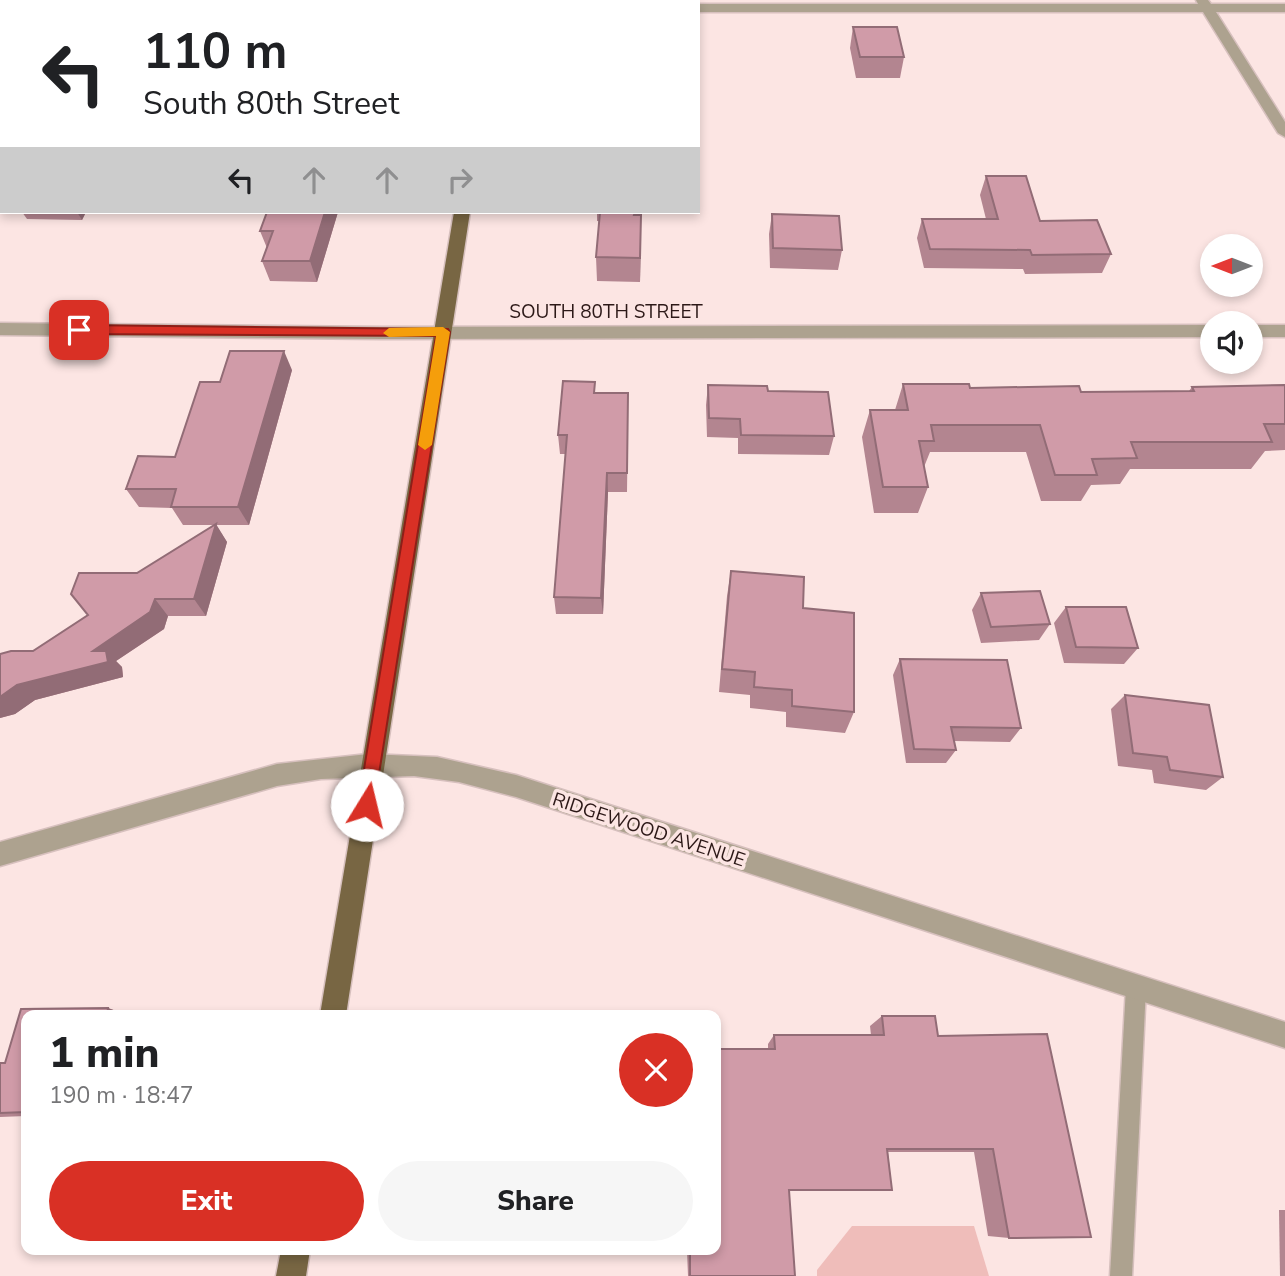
<!DOCTYPE html>
<meta charset="utf-8">
<style>
:root{--surface:#fff;--page:#f6f6f6;--text:#202124;--muted:#757577;--accent:#d93025}
body{margin:0;font-family:"Nunito Sans",sans-serif;background:var(--page);color:var(--text);height:100vh;display:flex;flex-direction:column;font-size:26px;white-space:nowrap}
*{box-sizing:border-box;margin:0}
p{font-size:23px;color:var(--muted)}
.icon{flex:none;width:38px;height:38px;fill:none;stroke:currentColor;stroke-width:2;stroke-linecap:round;stroke-linejoin:round}
.map{position:relative;flex:1;overflow:hidden}
.side{position:absolute;left:21px;top:1010px;width:700px;height:245px;display:flex;flex-direction:column;background:var(--surface);border-radius:14px;box-shadow:0 4px 10px #0003}
.side>*{flex:none}
.hud{position:absolute;left:0px;top:0px;width:700px;height:214px;box-shadow:0 4px 10px #0003;background:#fff;color:var(--text);overflow:hidden}
.needle{width:46px;rotate:270deg}
.controls{position:absolute;left:1200px;top:234px;display:grid;gap:14px}
.controls a{display:grid;place-items:center;width:63px;height:63px;border-radius:50%;background:var(--surface);box-shadow:0 4px 10px #0003;font-size:35px}
.pin{position:absolute;display:grid;place-items:center;width:60px;height:60px;color:#fff;margin:-30px;border-radius:14px;box-shadow:0 4px 10px #0006}
.me{position:absolute;width:77px;margin:-38px;rotate:9deg;stroke-linejoin:round;filter:drop-shadow(0 0 5px #0008)}
.turn{display:flex;align-items:center;gap:24px;height:147px;padding:0 28px;font-size:32px}
.turn .icon{width:91px;height:91px;stroke-width:2.5}
.turn b{display:block;font-size:49px;line-height:60px}
.lanes{display:flex;align-items:center;height:66px;padding:0 28px;background:#0003;justify-content:center;gap:35px;direction:ltr}
.lanes .off{opacity:.35}
.round{display:grid;place-items:center;flex:none;width:74px;height:74px;border-radius:37px;background:var(--page)}
.head{display:flex;align-items:center;justify-content:space-between;height:119px;padding:0 28px}
h1{font-size:42px;font-weight:800;line-height:52px}
.button{display:flex;gap:14px;margin-top:auto;padding:14px 28px}
.button a{flex:1;height:80px;border-radius:42px;background:var(--accent);color:#fff;font-size:28px;font-weight:800;line-height:80px;text-align:center}
.button a+a{background:var(--page);color:var(--text)}
.map>svg:first-child{display:block}
.green{fill:#efbdba}
.lines{fill:none;stroke-linecap:round;stroke-linejoin:round}
.lane-casing{stroke:#d7c0be;stroke-width:3}
.street-casing{stroke:#d7c0be;stroke-width:3}
.primary-casing{stroke:#d7c0be;stroke-width:3}
.lane{fill:#ada28f;fill-rule:evenodd}
.street{fill:#ada28f;fill-rule:evenodd}
.primary{fill:#786643;fill-rule:evenodd}
.wall{fill:#b38590}
.shaded-wall{fill:#926c76}
.building{fill:#d09ba8;stroke:#926c76;stroke-width:2}
.route{fill:#d93025;stroke:#8d1f18;stroke-width:2}
.slow{fill:#f59e0b}
.labels{text-anchor:middle;stroke-width:7;stroke-linejoin:round;paint-order:stroke}
.street-label{font-size:19px;fill:#2c1817;stroke:#fce5e3}
</style>
<div class="map">
<svg width="1285" height="1276" viewBox="0 0 1285 1276">
<rect width="100%" height="100%" fill="#fce5e3"/>
<path class="green" d="M 852,1226 L 974,1226 L 989,1276 L 817,1276 L 817,1270 Z"/>
<g class="lines">
<defs>
<path id="lane" d="M 1136,977 L 1143,980 L 1146,987 L 1132,1276 L 1110,1276 L 1126,987 L 1129,980 Z"/>
<g id="street">
<path d="M 1196,0 L 1208,0 L 1211,4 L 1285,4 L 1285,12 L 1216,12 L 1285,122 L 1285,137 L 1278,133 L 1203,12 L 698,12 L 698,4 L 1198,4 Z"/>
<path d="M 0,323 L 382,327 L 1213,325 L 1213,337 L 382,339 L 0,335 Z"/>
<rect x="1251" y="325" width="34" height="12"/>
<path d="M 368,754 L 437,757 L 516,775 L 1285,1022 L 1285,1048 L 516,797 L 459,782 L 414,776 L 321,779 L 277,786 L 0,866 L 0,842 L 277,764 Z"/>
</g>
<g id="primary">
<path d="M 491,0 L 503,0 L 490,2 Z"/>
<path d="M 454,212 L 470,212 L 346,1015 L 320,1015 Z"/>
<path d="M 281,1250 L 310,1250 L 306,1276 L 276,1276 Z"/>
</g>
</defs>
<use href="#lane" class="lane-casing"/>
<use href="#street" class="street-casing"/>
<use href="#primary" class="primary-casing"/>
<use href="#lane" class="lane"/>
<use href="#street" class="street"/>
<use href="#primary" class="primary"/>
</g>
<g class="wall">
<path d="M 853,27 L 904,57 L 900,78 L 856,78 L 850,48 Z"/>
<path d="M 986,176 L 1040,221 L 1111,254 L 1102,273 L 1025,274 L 1023,269 L 924,268 L 917,238 L 922,219 L 986,219 L 980,195 Z"/>
<path d="M 22,212 L 86,212 L 82,220 L 27,219 Z"/>
<path d="M 338,212 L 317,282 L 270,281 L 262,261 L 267,248 L 260,231 Z"/>
<path d="M 597,212 L 636,212 L 636,215 L 641,215 L 640,282 L 597,281 L 596,257 L 599,221 L 597,221 Z"/>
<path d="M 772,214 L 842,250 L 838,270 L 770,268 L 769,234 Z"/>
<path d="M 292,370 L 249,525 L 216,525 L 227,542 L 206,616 L 168,616 L 164,629 L 116,661 L 122,667 L 123,677 L 35,700 L 15,714 L 0,718 L 0,654 L 33,651 L 88,615 L 137,573 L 214,525 L 183,525 L 172,508 L 139,507 L 126,489 L 175,457 L 220,382 Z"/>
<path d="M 903,384 L 1081,392 L 1189,391 L 1192,387 L 1285,385 L 1285,450 L 1265,451 L 1251,469 L 1130,469 L 1120,484 L 1091,485 L 1081,501 L 1041,501 L 1026,452 L 930,452 L 924,467 L 928,487 L 918,513 L 874,513 L 862,437 L 870,410 L 895,410 Z"/>
<path d="M 708,385 L 768,391 L 834,436 L 829,455 L 738,454 L 738,438 L 707,437 L 706,405 Z"/>
<path d="M 595,393 L 628,412 L 627,492 L 608,492 L 603,614 L 556,614 L 554,597 L 566,454 L 560,454 L 558,435 Z"/>
<path d="M 731,571 L 803,608 L 854,712 L 845,733 L 786,727 L 786,712 L 750,708 L 750,695 L 719,692 L 727,596 Z"/>
<path d="M 981,593 L 1050,624 L 1039,640 L 981,643 L 972,610 Z"/>
<path d="M 1066,607 L 1138,648 L 1124,664 L 1064,663 L 1054,623 Z"/>
<path d="M 900,659 L 1021,728 L 1010,742 L 954,741 L 956,750 L 946,763 L 906,763 L 893,675 Z"/>
<path d="M 1125,695 L 1223,777 L 1206,790 L 1154,783 L 1152,770 L 1118,766 L 1111,709 Z"/>
<path d="M 108,1008 L 127,1015 L 26,1015 L 26,1116 L 0,1117 L 0,1063 L 5,1063 L 21,1009 Z"/>
<path d="M 882,1016 L 938,1036 L 1047,1034 L 1009,1238 L 988,1236 L 974,1152 L 888,1152 L 892,1190 L 789,1191 L 795,1276 L 688,1276 L 687,1250 L 716,1250 L 768,1049 L 768,1044 L 774,1035 L 871,1035 L 870,1026 Z"/>
<path d="M 1279,1210 L 1285,1210 L 1285,1276 L 1280,1276 Z"/>
</g>
<g class="shaded-wall">
<path d="M 77,212 L 86,212 L 82,220 Z"/>
<path d="M 325,212 L 338,212 L 317,282 L 310,261 Z"/>
<path d="M 641,215 L 641,239 L 640,282 L 640,258 Z"/>
<path d="M 284,351 L 292,370 L 249,525 L 238,507 Z"/>
<path d="M 607,473 L 608,492 L 603,614 L 601,598 Z"/>
<path d="M 216,524 L 227,542 L 206,616 L 194,599 Z"/>
<path d="M 155,599 L 168,616 L 164,629 L 116,661 L 122,667 L 123,677 L 35,700 L 15,714 L 0,718 L 0,697 L 17,685 L 93,651 Z"/>
<path d="M 108,1008 L 127,1015 L 107,1015 Z"/>
</g>
<g class="building">
<path d="M 292,0 L 322,0 L 325,2 L 289,2 Z"/>
<path d="M 853,27 L 897,27 L 904,57 L 860,57 Z"/>
<path d="M 986,176 L 1026,176 L 1040,221 L 1097,220 L 1111,254 L 1032,255 L 1030,250 L 930,249 L 922,219 L 998,219 Z"/>
<path d="M 267,212 L 325,212 L 310,261 L 262,261 L 273,231 L 260,231 Z"/>
<path d="M 600,212 L 635,212 L 634,215 L 641,215 L 640,258 L 596,257 Z"/>
<path d="M 772,214 L 839,216 L 842,250 L 773,248 Z"/>
<path d="M 230,351 L 284,351 L 238,507 L 171,507 L 176,489 L 126,489 L 138,456 L 175,457 L 200,382 L 220,382 Z"/>
<path d="M 563,381 L 595,382 L 594,393 L 628,393 L 627,473 L 607,473 L 601,598 L 554,597 L 567,435 L 558,435 Z"/>
<path d="M 903,384 L 969,384 L 970,388 L 1079,386 L 1081,392 L 1194,391 L 1192,387 L 1285,385 L 1285,424 L 1264,424 L 1272,442 L 1131,442 L 1137,458 L 1092,459 L 1097,475 L 1055,475 L 1040,425 L 931,425 L 934,441 L 919,441 L 928,487 L 883,487 L 870,410 L 908,410 Z"/>
<path d="M 708,385 L 767,386 L 768,391 L 828,392 L 834,436 L 741,435 L 740,419 L 709,418 Z"/>
<path d="M 216,524 L 194,599 L 155,599 L 150,612 L 93,651 L 106,651 L 108,662 L 17,685 L 0,697 L 0,654 L 11,651 L 33,651 L 88,615 L 71,594 L 79,573 L 137,573 Z"/>
<path d="M 731,571 L 804,577 L 803,608 L 854,613 L 854,712 L 792,706 L 792,690 L 754,687 L 755,672 L 722,669 Z"/>
<path d="M 1040,591 L 1050,624 L 991,627 L 981,593 Z"/>
<path d="M 1066,607 L 1126,607 L 1138,648 L 1076,647 Z"/>
<path d="M 900,659 L 1007,660 L 1021,728 L 951,727 L 956,750 L 914,749 Z"/>
<path d="M 1125,695 L 1209,705 L 1223,777 L 1170,770 L 1167,757 L 1133,753 Z"/>
<path d="M 108,1008 L 107,1015 L 26,1015 L 26,1112 L 0,1113 L 0,1063 L 5,1063 L 21,1009 Z"/>
<path d="M 882,1016 L 935,1016 L 938,1036 L 1047,1034 L 1091,1237 L 1009,1238 L 993,1149 L 887,1149 L 892,1190 L 789,1190 L 795,1276 L 690,1276 L 690,1250 L 716,1250 L 716,1049 L 775,1049 L 774,1035 L 884,1035 Z"/>
</g>
<path class="route" d="M 79,325 L 448,329 L 450,332 L 373,811 L 367,814 L 361,811 L 358,805 L 436,336 L 79,334 L 73,330 Z"/>
<path class="slow" d="M 443,327 L 450,332 L 432,445 L 425,450 L 418,445 L 436,336 L 389,337 L 383,333 L 389,328 Z"/>
<g class="labels">
<g class="street-label">
<text x="606" y="318">SOUTH 80TH STREET</text>
<text transform="translate(649 829) rotate(18)" y="7">RIDGEWOOD AVENUE</text>
</g>
</g>
</svg>
<div class="controls">
<a><svg class="needle" viewBox="-14 -14 28 28"><path d="M0-13l5 13h-10z" fill="#e53935"/><path d="M0 13l5-13h-10z" fill="#757577"/></svg></a>
<a><svg class="icon" aria-label="sound" viewBox="0 0 24 24"><path d="M4 9h4l5-4v14l-5-4H4zM17 9q2 3 0 6"/></svg></a>
</div>
<div class="pin" style="left:79px;top:330px;background:#d93025"><svg class="icon" aria-label="arrive" viewBox="0 0 24 24"><path d="M6 21V4h12l-3 4 3 4H6"/></svg></div>
<svg class="me" style="left:367px;top:805px" viewBox="-20 -20 40 40"><circle r="19" fill="#fff"/><path d="M0-13L10 11 0 6-10 11z" fill="#d93025"/></svg>
<div class="hud">
<div class="turn"><svg class="icon" aria-label="left" viewBox="0 0 24 24"><path d="M17 20v-9H6M10 6l-5 5 5 5"/></svg><div><b>110 m</b>South 80th Street</div></div>
<div class="lanes"><svg class="icon" aria-label="left" viewBox="0 0 24 24"><path d="M17 20v-9H6M10 6l-5 5 5 5"/></svg><svg class="icon off" aria-label="ahead" viewBox="0 0 24 24"><path d="M12 20V5M6 11l6-6 6 6"/></svg><svg class="icon off" aria-label="ahead" viewBox="0 0 24 24"><path d="M12 20V5M6 11l6-6 6 6"/></svg><svg class="icon off" aria-label="right" viewBox="0 0 24 24"><path d="M7 20v-9h11M14 6l5 5-5 5"/></svg></div>
</div>
<section class="side">
<div class="head"><div><h1>1 min</h1><p>190 m · 18:47</p></div><a class="round" style="background:#d93025;color:#fff"><svg class="icon" aria-label="close" viewBox="0 0 24 24"><path d="M6 6l12 12M18 6L6 18"/></svg></a></div>
<div class="button"><a>Exit</a><a>Share</a></div>
</section>
</div>
